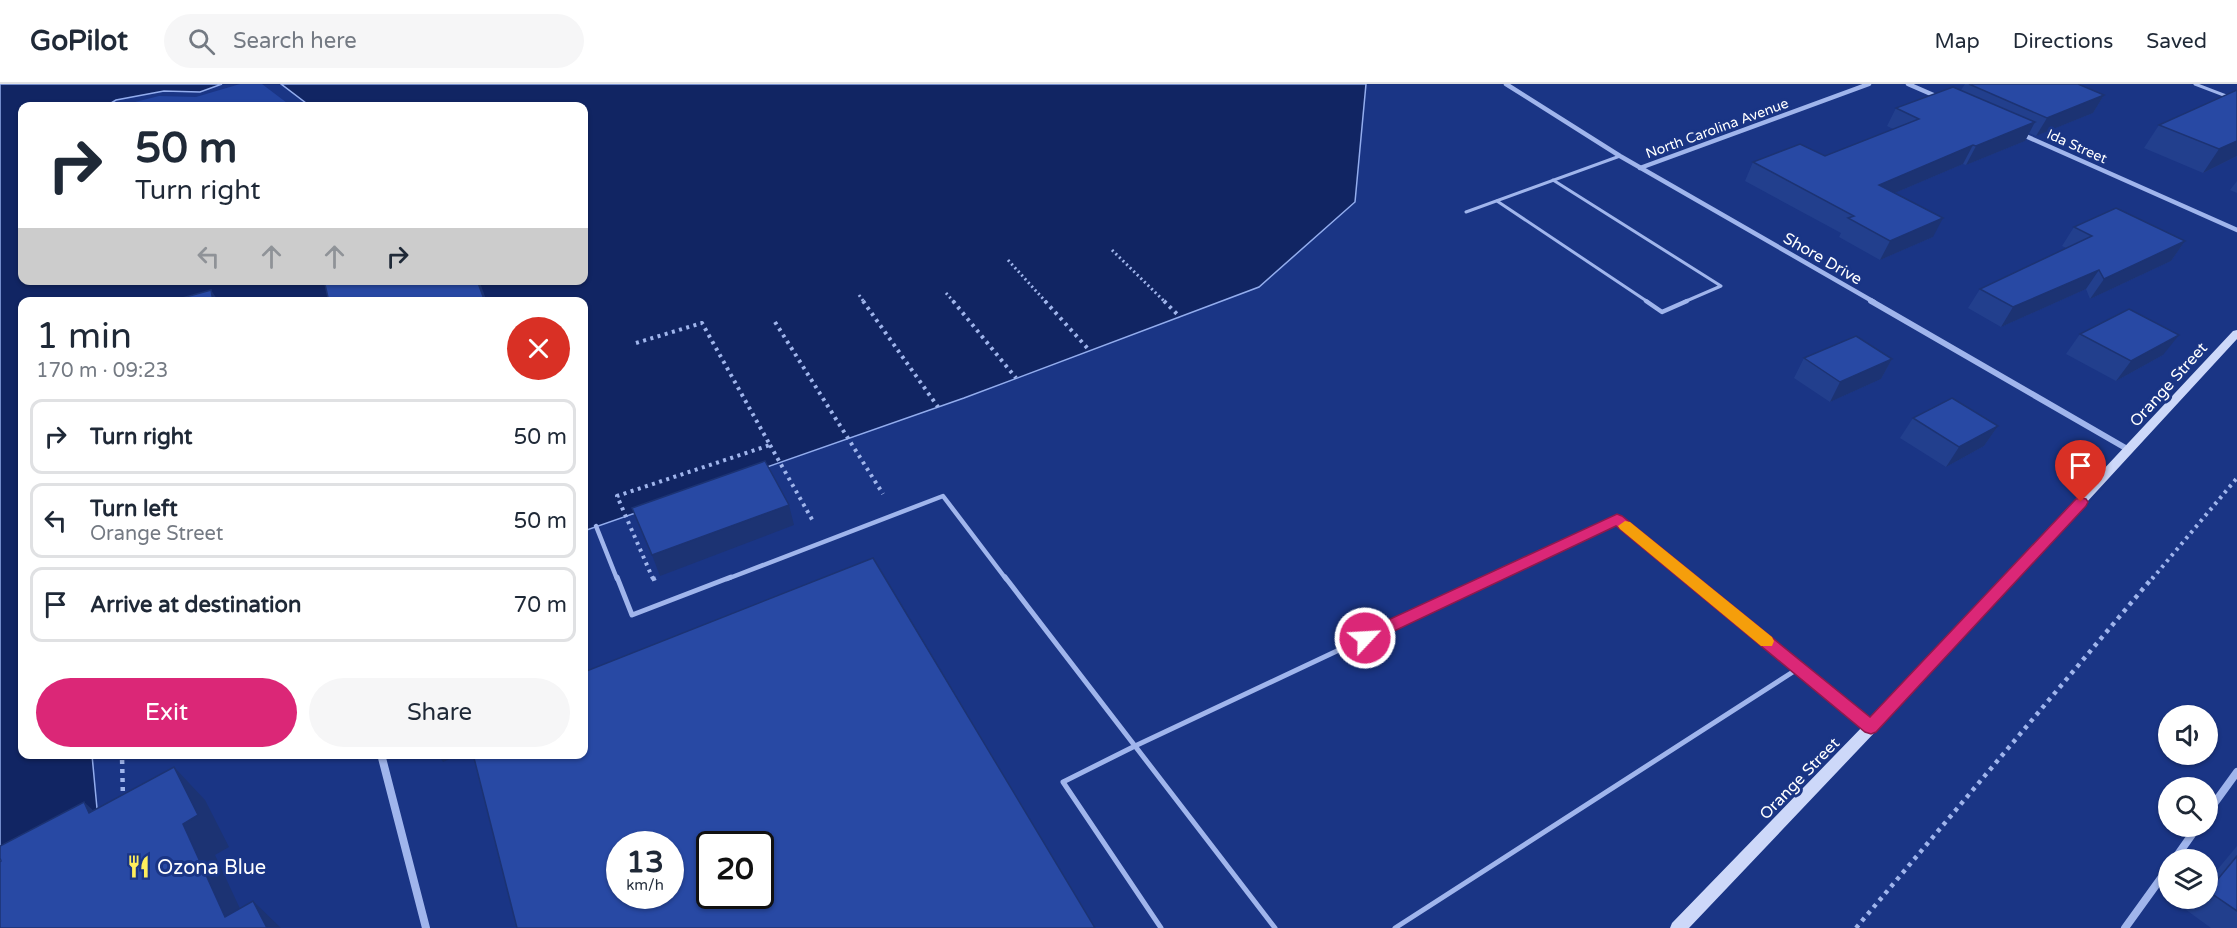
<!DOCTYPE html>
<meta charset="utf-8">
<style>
:root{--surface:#fff;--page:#f6f6f7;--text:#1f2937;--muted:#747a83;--line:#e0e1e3;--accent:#db2777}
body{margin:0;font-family:"Varela Round",sans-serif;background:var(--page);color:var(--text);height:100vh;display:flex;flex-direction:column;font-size:22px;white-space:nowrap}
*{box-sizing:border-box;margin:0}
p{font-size:20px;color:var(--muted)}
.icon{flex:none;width:33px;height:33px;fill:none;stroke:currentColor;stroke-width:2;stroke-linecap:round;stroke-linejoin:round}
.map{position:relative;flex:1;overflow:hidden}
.panel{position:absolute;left:18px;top:213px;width:570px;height:462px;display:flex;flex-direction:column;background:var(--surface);border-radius:12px;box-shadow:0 2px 4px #0004}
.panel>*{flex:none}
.banner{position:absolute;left:18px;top:18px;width:570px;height:183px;border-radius:12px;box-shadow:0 2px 4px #0004;background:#fff;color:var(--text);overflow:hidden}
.controls{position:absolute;left:2158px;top:621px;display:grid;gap:12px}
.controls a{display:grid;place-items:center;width:60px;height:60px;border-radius:50%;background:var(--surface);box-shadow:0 2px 4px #0004;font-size:30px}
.speed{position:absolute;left:606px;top:747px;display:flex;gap:12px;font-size:30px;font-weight:700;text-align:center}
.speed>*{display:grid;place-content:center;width:78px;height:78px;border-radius:50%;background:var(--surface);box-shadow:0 2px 4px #0004;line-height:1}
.speed small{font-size:15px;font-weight:400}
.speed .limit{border:3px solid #111;border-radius:9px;background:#fff;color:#111}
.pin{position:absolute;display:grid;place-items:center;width:51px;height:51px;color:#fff;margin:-62px -26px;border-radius:50% 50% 50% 0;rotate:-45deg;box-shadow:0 0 6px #0007}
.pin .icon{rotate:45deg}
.me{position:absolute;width:66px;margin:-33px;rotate:65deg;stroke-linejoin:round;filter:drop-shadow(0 0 4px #0008)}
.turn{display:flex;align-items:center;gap:21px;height:126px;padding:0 18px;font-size:27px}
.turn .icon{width:78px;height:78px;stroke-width:2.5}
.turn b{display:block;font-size:42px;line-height:51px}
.lanes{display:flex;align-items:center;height:57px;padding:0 18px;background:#0003;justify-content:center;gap:30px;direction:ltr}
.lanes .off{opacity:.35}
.round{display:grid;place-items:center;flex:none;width:63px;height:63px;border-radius:32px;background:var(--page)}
.overview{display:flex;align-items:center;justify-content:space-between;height:102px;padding:0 18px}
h1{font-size:36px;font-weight:600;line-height:45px}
.primary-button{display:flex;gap:12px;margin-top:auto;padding:12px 18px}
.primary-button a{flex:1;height:69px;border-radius:36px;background:var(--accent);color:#fff;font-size:24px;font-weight:600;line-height:69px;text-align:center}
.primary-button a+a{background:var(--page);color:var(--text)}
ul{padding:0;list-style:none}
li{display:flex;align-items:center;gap:18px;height:75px;margin:0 12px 9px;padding:0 6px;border:3px solid var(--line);border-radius:12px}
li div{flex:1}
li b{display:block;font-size:22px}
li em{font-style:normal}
header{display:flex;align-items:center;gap:36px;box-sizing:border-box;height:84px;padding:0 30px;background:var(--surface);border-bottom:2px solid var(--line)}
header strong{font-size:28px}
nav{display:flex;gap:33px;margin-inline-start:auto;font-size:21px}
.search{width:420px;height:54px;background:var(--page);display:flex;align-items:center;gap:15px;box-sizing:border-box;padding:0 21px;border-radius:33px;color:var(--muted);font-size:22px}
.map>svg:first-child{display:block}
.green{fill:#23449f}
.water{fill:#112563;stroke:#93adee;stroke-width:1.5}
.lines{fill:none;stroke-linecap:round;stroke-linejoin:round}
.path-far2{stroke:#a0b5ec;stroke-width:3;stroke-dasharray:2 3;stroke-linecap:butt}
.path-far1{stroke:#a0b5ec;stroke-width:4;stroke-dasharray:3 4.5;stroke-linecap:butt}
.path{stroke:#a0b5ec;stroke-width:4.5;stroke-dasharray:4 5;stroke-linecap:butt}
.lane-far2{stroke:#a0b5ec;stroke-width:3}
.lane-far1{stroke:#a0b5ec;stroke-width:4.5}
.lane{stroke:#a0b5ec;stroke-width:5}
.street-far2{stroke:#a0b5ec;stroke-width:4.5}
.street-far1{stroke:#a0b5ec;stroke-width:6}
.street{stroke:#a0b5ec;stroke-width:8}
.secondary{fill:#cdd8f9;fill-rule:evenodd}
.wall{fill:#223f8d}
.shaded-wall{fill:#1c3373}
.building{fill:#2849a4;stroke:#1c3373;stroke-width:1.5;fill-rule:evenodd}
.route{fill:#db2777;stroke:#8e194d;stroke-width:1.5}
.slow{fill:#f59e0b}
.labels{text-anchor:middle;stroke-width:6;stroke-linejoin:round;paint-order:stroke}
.far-street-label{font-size:14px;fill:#fff;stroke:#1a3585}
.street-label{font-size:16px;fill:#fff;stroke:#1a3585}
.near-poi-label{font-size:20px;fill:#fff;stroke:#1a3585;text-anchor:start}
</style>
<header>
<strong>GoPilot</strong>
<div class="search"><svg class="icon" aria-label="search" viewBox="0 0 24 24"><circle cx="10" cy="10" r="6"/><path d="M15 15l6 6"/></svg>Search here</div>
<nav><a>Map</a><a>Directions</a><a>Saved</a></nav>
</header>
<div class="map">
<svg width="2237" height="844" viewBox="0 0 2237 844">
<rect width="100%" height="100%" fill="#1a3585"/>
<path class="green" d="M 240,0 L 262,0 L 291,22 L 119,22 L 159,12 L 196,13 Z"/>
<path class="water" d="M 0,0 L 222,0 L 200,8 L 164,7 L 116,16 L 106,22 L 22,22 L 22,196 L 584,196 L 584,22 L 310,22 L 281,0 L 1366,0 L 1355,118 L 1259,203 L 964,314 L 584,447 L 584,218 L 22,218 L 22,670 L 92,671 L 98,735 L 0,781 Z"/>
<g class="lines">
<g class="path-far2">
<path d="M 1112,166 L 1165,218"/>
<path d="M 1008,176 L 1046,218"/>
<path d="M 946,209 L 954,218"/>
<path d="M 859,211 L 864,218"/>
</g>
<g class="path-far1">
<path d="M 863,217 L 938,323"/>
<path d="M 953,217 L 1016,294"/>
<path d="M 1045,217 L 1090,267"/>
<path d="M 1164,217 L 1180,233"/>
<path d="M 775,238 L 883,410"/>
<path d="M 636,259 L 702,239 L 770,361 L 617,412 L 653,495"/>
<path d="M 770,361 L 814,439"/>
<path d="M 2152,495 L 2237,394"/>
</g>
<g class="path">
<path d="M 653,493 L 655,498"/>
<path d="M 123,716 L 122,672 L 125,670"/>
<path d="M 1856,844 L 2153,493"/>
</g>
<g class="lane-far2">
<path d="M 2195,0 L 2237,16"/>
<path d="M 1553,96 L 1721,202 L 1684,218"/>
<path d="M 1497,117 L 1648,218"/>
<path d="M 1466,128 L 1620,72"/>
</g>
<g class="lane-far1">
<path d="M 1646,217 L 1662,228 L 1687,217"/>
<path d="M 596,442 L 617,495"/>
<path d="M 727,495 L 943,412 L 1006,495"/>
<path d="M 1490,495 L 1617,435 L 1690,495"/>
</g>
<g class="lane">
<path d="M 617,493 L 632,531 L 731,493"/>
<path d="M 1005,493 L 1135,662 L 1063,698 L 1161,844"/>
<path d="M 1688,493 L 1869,642"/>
<path d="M 1275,844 L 1135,662 L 1494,493"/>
<path d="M 1395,844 L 1799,584"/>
</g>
<g class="street-far2">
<path d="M 1506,0 L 1620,72 L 1874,218"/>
<path d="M 1908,0 L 1938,13"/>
<path d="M 2021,50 L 2237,146"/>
<path d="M 1640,84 L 1869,0"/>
</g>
<path class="street-far1" d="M 1871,217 L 2129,366"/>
<g class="street">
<path d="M 381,670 L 426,844"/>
<path d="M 2208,728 L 2237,688"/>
<path d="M 2174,776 L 2198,742"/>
<path d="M 2125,844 L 2169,783"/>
</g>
<path class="secondary" d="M 2237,246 L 2237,255 L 1876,647 L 1689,844 L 1670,844 L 1672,839 L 1866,639 L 2233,247 Z"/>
</g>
<g class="wall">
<path d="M 1965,0 L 2078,0 L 2104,11 L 2093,29 L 2036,52 L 2029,49 L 2025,57 L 1966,81 L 1963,80 L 1895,109 L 1933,153 L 1880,176 L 1839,153 L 1841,149 L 1745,97 L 1753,78 L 1825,72 L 1893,45 L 1887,42 L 1896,24 L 1961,6 Z"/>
<path d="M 2159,41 L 2237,72 L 2203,89 L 2144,64 Z"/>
<path d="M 2237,97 L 2237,109 L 2230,106 Z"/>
<path d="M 2074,143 L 2185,157 L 2171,177 L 2090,215 L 2086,205 L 2001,243 L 1968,224 L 1980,205 L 2066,164 L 2062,162 Z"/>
<path d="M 2080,250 L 2163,271 L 2116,297 L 2066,270 Z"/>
<path d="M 1804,274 L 1892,275 L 1881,295 L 1830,318 L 1794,294 Z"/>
<path d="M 1913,334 L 1998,342 L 1984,362 L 1946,383 L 1900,354 Z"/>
<path d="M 2237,762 L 2237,844 L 2211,844 L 2185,825 L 2194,814 L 2208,814 L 2208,797 Z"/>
</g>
<g class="shaded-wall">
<path d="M 2104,11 L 2093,29 L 2036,52 L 2047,34 Z"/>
<path d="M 2035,38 L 2025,57 L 1966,81 L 1976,62 Z"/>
<path d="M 2237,57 L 2237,72 L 2203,89 L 2219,65 Z"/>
<path d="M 1973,61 L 1963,80 L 1869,120 L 1879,101 Z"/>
<path d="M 1943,134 L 1933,153 L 1880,176 L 1890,157 Z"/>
<path d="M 2185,157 L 2171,177 L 2090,215 L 2104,195 Z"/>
<path d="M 2099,186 L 2086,205 L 2001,243 L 2013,223 Z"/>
<path d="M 477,196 L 479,196 L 487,218 L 485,218 Z"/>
<path d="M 211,206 L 219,218 L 213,218 Z"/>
<path d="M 2179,251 L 2163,271 L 2116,297 L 2131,277 Z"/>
<path d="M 1892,275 L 1881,295 L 1830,318 L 1840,298 Z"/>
<path d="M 1998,342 L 1984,362 L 1946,383 L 1959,363 Z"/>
<path d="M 789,421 L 794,441 L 660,492 L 652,471 Z"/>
<path d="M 584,545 L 588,558 L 584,560 Z"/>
<path d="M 438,670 L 461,670 L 443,678 Z"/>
<path d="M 174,683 L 205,716 L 229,763 L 215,771 L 249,844 L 225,833 L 183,740 Z"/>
<path d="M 84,718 L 119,750 L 89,729 Z"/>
<path d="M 253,817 L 281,844 L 267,844 Z"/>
</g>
<g class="building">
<path d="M 1969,0 L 2078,0 L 2104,11 L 2047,34 Z"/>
<path d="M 1953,3 L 2035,38 L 1976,62 L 1973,61 L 1879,101 L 1943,134 L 1890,157 L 1848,134 L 1854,132 L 1753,78 L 1800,60 L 1825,72 L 1919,35 L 1896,24 Z"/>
<path d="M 2237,6 L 2237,57 L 2219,65 L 2159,41 Z"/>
<path d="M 2116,124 L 2185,157 L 2104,195 L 2099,186 L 2013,223 L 1980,205 L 2092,152 L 2074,143 Z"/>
<path d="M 324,196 L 477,196 L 485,218 L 329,218 Z"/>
<path d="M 211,206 L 213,218 L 168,218 Z"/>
<path d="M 2129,225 L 2179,251 L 2131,277 L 2080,250 Z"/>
<path d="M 1856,252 L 1892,275 L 1840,298 L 1804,274 Z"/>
<path d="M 1952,314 L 1998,342 L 1959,363 L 1913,334 Z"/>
<path d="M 765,377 L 789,421 L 652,471 L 632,424 Z"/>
<path d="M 873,474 L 1095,844 L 517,844 L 473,670 L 584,670 L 584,588 ZM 620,760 L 670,760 L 670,812 L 620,812 ZM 710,760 L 760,760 L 760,812 L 710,812 Z"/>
<path d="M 174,683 L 198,731 L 183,740 L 225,833 L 253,817 L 267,844 L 0,844 L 0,778 L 1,777 L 0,774 L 0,762 L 84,718 L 89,729 Z"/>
<path d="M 2237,772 L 2237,827 L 2208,807 Z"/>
</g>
<path class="route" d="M 2081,414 L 2086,415 L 2088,418 L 2086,422 L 1876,648 L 1871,650 L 1865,648 L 1616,442 L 1371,558 L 1360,558 L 1358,554 L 1360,549 L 1617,430 L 1622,432 L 1870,633 L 2076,415 Z"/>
<path class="slow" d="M 1625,437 L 1630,438 L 1772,553 L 1774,557 L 1772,562 L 1761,562 L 1620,445 L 1618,442 Z"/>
<defs>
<symbol id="restaurant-bare" viewBox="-9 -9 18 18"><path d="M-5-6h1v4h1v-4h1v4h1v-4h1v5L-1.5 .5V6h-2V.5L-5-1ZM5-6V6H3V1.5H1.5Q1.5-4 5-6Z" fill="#feed5c" stroke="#1a3585" stroke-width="2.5" paint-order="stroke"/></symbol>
</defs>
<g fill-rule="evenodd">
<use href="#restaurant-bare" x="122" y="766" width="33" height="33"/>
</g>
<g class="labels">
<g class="far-street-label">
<text transform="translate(1717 44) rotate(-20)" y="5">North Carolina Avenue</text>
<text transform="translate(2077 62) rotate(24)" y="5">Ida Street</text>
</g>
<g class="street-label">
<text transform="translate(1823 174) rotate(30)" y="6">Shore Drive</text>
<text transform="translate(2168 300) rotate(-48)" y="6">Orange Street</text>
<text transform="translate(1799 694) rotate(-46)" y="6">Orange Street</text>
</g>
<g class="near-poi-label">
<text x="157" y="790">Ozona Blue</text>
</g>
</g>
</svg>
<div class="controls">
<a><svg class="icon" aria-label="sound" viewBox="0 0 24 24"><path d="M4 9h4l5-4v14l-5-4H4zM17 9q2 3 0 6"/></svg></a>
<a><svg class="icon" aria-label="search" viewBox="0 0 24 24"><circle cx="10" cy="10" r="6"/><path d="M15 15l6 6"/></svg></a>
<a><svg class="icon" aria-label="layers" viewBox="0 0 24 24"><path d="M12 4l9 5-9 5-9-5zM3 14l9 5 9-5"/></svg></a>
</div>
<div class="speed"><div>13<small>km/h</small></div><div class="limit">20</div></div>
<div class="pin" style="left:2081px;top:418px;background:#d93025"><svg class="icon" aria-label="arrive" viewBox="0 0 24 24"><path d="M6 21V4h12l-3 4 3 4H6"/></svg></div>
<svg class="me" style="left:1365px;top:554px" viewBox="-20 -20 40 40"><circle r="17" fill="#db2777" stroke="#fff" stroke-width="3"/><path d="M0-11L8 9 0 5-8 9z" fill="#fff"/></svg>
<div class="banner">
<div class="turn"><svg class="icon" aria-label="right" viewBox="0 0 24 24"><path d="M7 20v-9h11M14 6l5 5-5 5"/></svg><div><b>50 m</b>Turn right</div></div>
<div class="lanes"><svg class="icon off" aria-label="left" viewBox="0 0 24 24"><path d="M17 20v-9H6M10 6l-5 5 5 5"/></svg><svg class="icon off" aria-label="ahead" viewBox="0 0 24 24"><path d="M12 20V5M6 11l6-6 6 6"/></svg><svg class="icon off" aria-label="ahead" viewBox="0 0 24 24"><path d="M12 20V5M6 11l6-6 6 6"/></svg><svg class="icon" aria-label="right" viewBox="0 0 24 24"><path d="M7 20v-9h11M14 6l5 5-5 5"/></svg></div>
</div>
<section class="panel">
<div class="overview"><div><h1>1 min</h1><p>170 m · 09:23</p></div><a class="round" style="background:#d93025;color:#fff"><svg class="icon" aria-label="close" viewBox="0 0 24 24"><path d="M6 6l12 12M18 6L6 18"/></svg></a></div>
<ul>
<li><svg class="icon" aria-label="right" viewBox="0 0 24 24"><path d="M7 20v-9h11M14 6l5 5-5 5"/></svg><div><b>Turn right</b></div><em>50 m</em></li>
<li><svg class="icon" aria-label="left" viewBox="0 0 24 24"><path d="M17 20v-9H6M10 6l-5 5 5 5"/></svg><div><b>Turn left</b><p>Orange Street</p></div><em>50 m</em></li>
<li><svg class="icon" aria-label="arrive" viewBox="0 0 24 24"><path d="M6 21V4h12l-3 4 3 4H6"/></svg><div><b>Arrive at destination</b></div><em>70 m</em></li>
</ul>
<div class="primary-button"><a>Exit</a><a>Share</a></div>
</section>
</div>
